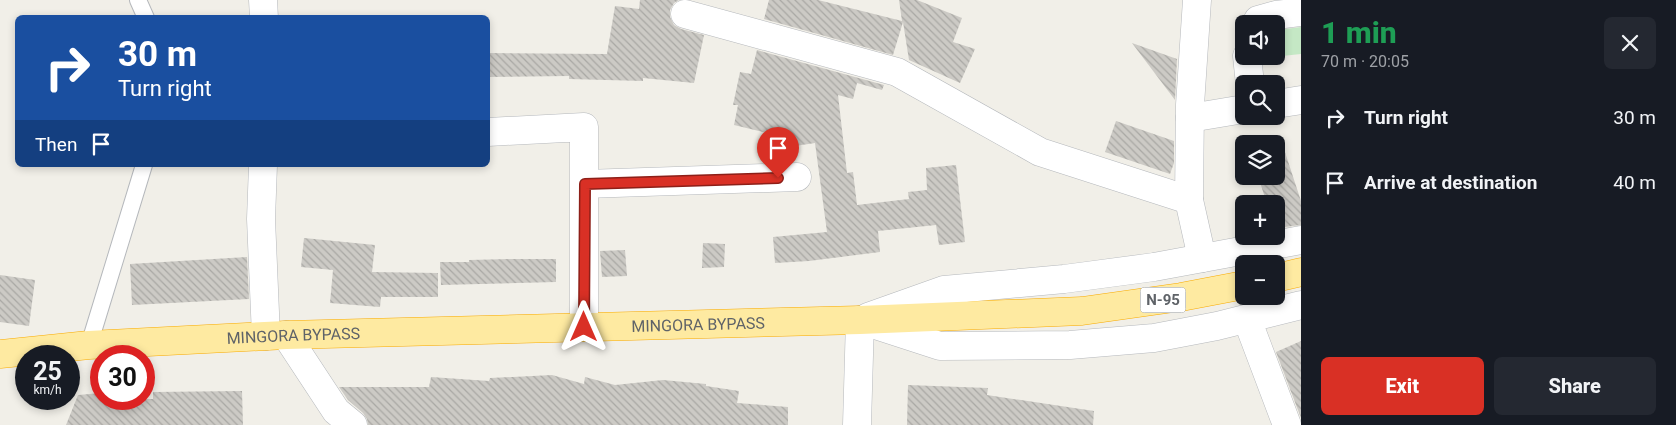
<!DOCTYPE html>
<meta charset="utf-8">
<style>
:root{--surface:#171b24;--page:#242831;--text:#f1f3f6;--muted:#9ea1a6;--accent:#d93025}
body{margin:0;font-family:Roboto,sans-serif;background:var(--page);color:var(--text);height:100vh;display:flex;flex-direction:column;font-size:19px;white-space:nowrap}
*{box-sizing:border-box;margin:0}
p{font-size:16px;color:var(--muted)}
.icon{flex:none;width:28px;height:28px;fill:none;stroke:currentColor;stroke-width:2;stroke-linecap:round;stroke-linejoin:round}
.map{position:relative;flex:1;overflow:hidden}
.side{display:flex;flex-direction:column;background:var(--surface);width:375px}
.side>*{flex:none}
.hud{position:absolute;left:15px;top:15px;width:475px;height:152px;border-radius:8px;box-shadow:0 2px 8px #0003;background:#1a4fa0;color:#fff;overflow:hidden}
.fabs{position:absolute;left:1235px;top:15px;display:grid;gap:10px}
.fabs a{display:grid;place-items:center;width:50px;height:50px;border-radius:8px;background:var(--surface);box-shadow:0 2px 8px #0003;font-size:25px}
.speed{position:absolute;left:15px;top:345px;display:flex;gap:10px;font-size:25px;font-weight:700;text-align:center}
.speed>*{display:grid;place-content:center;width:65px;height:65px;border-radius:50%;background:var(--surface);box-shadow:0 2px 8px #0003;line-height:1}
.speed small{font-size:12px;font-weight:400}
.speed .limit{border:8px solid #d22;background:#fff;color:#111}
.pin{position:absolute;display:grid;place-items:center;width:42px;height:42px;color:#fff;margin:-51px -21px;border-radius:50% 50% 50% 0;rotate:-45deg;box-shadow:0 0 5px #0007}
.pin .icon{rotate:45deg}
.me{position:absolute;width:55px;margin:-28px;rotate:0deg;stroke-linejoin:round;filter:drop-shadow(0 0 4px #0008)}
.turn{display:flex;align-items:center;gap:18px;height:105px;padding:0 20px;font-size:22px}
.turn .icon{width:65px;height:65px;stroke-width:2.5}
.turn b{display:block;font-size:35px;line-height:42px}
.then{display:flex;align-items:center;height:48px;padding:0 20px;background:#0003;gap:10px;font-size:19px}
.round{display:grid;place-items:center;flex:none;width:52px;height:52px;border-radius:8px;background:var(--page)}
.overview{display:flex;align-items:center;justify-content:space-between;height:85px;padding:0 20px}
h1{font-size:30px;font-weight:800;line-height:38px;color:#1e9e55}
.action{display:flex;gap:10px;margin-top:auto;padding:10px 20px}
.action a{flex:1;height:58px;border-radius:8px;background:var(--accent);color:#fff;font-size:20px;font-weight:800;line-height:58px;text-align:center}
.action a+a{background:var(--page);color:var(--text)}
ul{padding:0;list-style:none}
li{display:flex;align-items:center;gap:15px;height:65px;padding:0 20px}
li div{flex:1}
li b{display:block;font-size:19px}
li em{font-style:normal}
main{display:flex;flex:1;min-height:0}
.map>svg:first-child{display:block}
.grass{fill:#c5e8c5}
.building{fill:url(#building-back-hatch)}
.lines{fill:none;stroke-linecap:round;stroke-linejoin:round}
.service-casing{stroke:#b5b8bc;stroke-width:18}
.minor-casing{stroke:#b5b8bc;stroke-width:29}
.trunk-casing{stroke:#f9ab00;stroke-width:29}
.service{stroke:#fff;stroke-width:16}
.minor{stroke:#fff;stroke-width:28}
.trunk{stroke:#feeaa1;stroke-width:28}
.route-casing{stroke:#8d1f18;stroke-width:12}
.route{stroke:#d93025;stroke-width:9}
.labels{text-anchor:middle;stroke-width:4;stroke-linejoin:round;paint-order:stroke}
.shield{fill:#fff;stroke:#8f9295;stroke-width:1}
.shield-label{font-size:15px;font-weight:bold;fill:#5f6368}
.street-label{font-size:16px;fill:#5f6368;stroke:#fff}
</style>
<main>
<div class="map">
<svg width="1301" height="425" viewBox="0 0 1301 425">
<defs>
<pattern id="building-back-hatch" width="6" height="6" patternUnits="userSpaceOnUse" patternTransform="scale(1.25)"><rect width="6" height="6" fill="#cccac5"/><path d="M-1 5l2 2M0 0l6 6M5-1l2 2" fill="none" stroke="#a9a8a4"/></pattern>
</defs>
<rect width="100%" height="100%" fill="#f1efe8"/>
<path class="grass" d="M 1301,27 L 1301,54 L 1282,56 L 1276,52 L 1277,30 Z"/>
<g class="building">
<path d="M 640,0 L 679,0 L 674,3 L 670,10 L 670,17 L 674,25 L 681,29 L 704,35 L 694,83 L 643,78 L 643,81 L 569,79 L 569,76 L 488,77 L 488,53 L 607,54 L 615,6 L 639,9 Z"/>
<path d="M 769,0 L 818,0 L 902,21 L 899,0 L 917,0 L 962,18 L 953,42 L 975,49 L 960,83 L 909,60 L 903,22 L 893,55 L 764,19 Z"/>
<path d="M 1132,43 L 1177,59 L 1175,100 Z"/>
<path d="M 757,50 L 884,85 L 882,90 L 857,83 L 853,99 L 838,95 L 847,173 L 853,172 L 857,205 L 909,199 L 908,192 L 927,190 L 926,168 L 956,165 L 965,242 L 939,245 L 936,225 L 878,231 L 880,252 L 809,261 L 775,263 L 773,237 L 827,232 L 815,143 L 782,148 L 780,136 L 734,125 L 738,105 L 733,105 L 740,72 L 751,74 Z"/>
<path d="M 1116,121 L 1174,141 L 1174,163 L 1170,174 L 1105,152 Z"/>
<path d="M 1276,140 L 1281,140 L 1301,201 L 1301,225 L 1284,227 L 1276,204 L 1267,204 L 1258,176 L 1276,176 Z"/>
<path d="M 304,238 L 375,245 L 372,272 L 438,273 L 438,297 L 381,297 L 380,307 L 330,303 L 333,270 L 301,267 Z"/>
<path d="M 703,243 L 725,244 L 724,267 L 702,268 Z"/>
<path d="M 625,250 L 627,276 L 602,277 L 600,251 Z"/>
<path d="M 247,257 L 249,299 L 132,305 L 130,264 Z"/>
<path d="M 509,259 L 556,259 L 556,282 L 441,285 L 440,262 L 469,262 L 469,260 Z"/>
<path d="M 0,275 L 35,280 L 29,326 L 0,322 Z"/>
<path d="M 1301,341 L 1301,418 L 1276,352 Z"/>
<path d="M 552,375 L 584,384 L 585,377 L 615,385 L 663,380 L 706,384 L 706,386 L 739,391 L 737,403 L 788,407 L 788,425 L 368,425 L 367,419 L 363,413 L 348,400 L 339,387 L 429,387 L 431,377 L 489,381 L 490,378 Z"/>
<path d="M 908,385 L 988,388 L 987,395 L 1094,411 L 1093,425 L 907,425 Z"/>
<path d="M 242,391 L 243,425 L 66,425 L 78,395 L 101,393 L 101,399 L 153,399 L 153,392 Z"/>
</g>
<g class="lines">
<defs>
<g id="service">
<path d="M 138,0 L 146,18"/>
<path d="M 89,345 L 144,165"/>
</g>
<g id="minor">
<path d="M 263,0 L 264,18"/>
<path d="M 1197,0 L 1190,105 L 1189,200 L 1202,258"/>
<path d="M 685,14 L 897,72 L 1040,152 L 1189,200"/>
<path d="M 1256,24 L 1258,20 L 1276,15 L 1301,12"/>
<path d="M 1247,56 L 1250,84"/>
<path d="M 1276,104 L 1301,100"/>
<path d="M 1190,118 L 1244,109"/>
<path d="M 488,132 L 584,127 L 584,327"/>
<path d="M 263,165 L 261,219 L 266,336"/>
<path d="M 585,184 L 797,177"/>
<path d="M 868,317 L 944,290 L 1064,279 L 1154,267 L 1301,240"/>
<path d="M 1247,319 L 1287,425"/>
<path d="M 863,321 L 940,346 L 1070,345 L 1154,338 L 1217,326 L 1301,305"/>
<path d="M 286,335 L 336,411 L 353,425"/>
<path d="M 857,425 L 860,320"/>
</g>
<g id="trunk">
<path d="M 1276,278 L 1301,272"/>
<path id="s1" d="M 0,354 L 89,345 L 286,335 L 860,320 L 1082,311 L 1181,297 L 1244,285"/>
</g>
</defs>
<use href="#service" class="service-casing"/>
<use href="#minor" class="minor-casing"/>
<use href="#trunk" class="trunk-casing"/>
<use href="#service" class="service"/>
<use href="#minor" class="minor"/>
<use href="#trunk" class="trunk"/>
</g>
<g class="lines">
<defs>
<path id="route" d="M 584,327 L 585,184 L 778,178"/>
</defs>
<use href="#route" class="route-casing"/>
<use href="#route" class="route"/>
</g>
<g class="labels">
<rect class="shield" x="1140.5" y="287.5" width="45" height="25" rx="4"/>
<g class="shield-label">
<text x="1163" y="305">N-95</text>
</g>
<g class="street-label">
<text dy="6" stroke="none"><textPath href="#s1" startOffset="699">MINGORA BYPASS</textPath></text>
<text dy="6" stroke="none"><textPath href="#s1" startOffset="294">MINGORA BYPASS</textPath></text>
</g>
</g>
</svg>
<div class="fabs">
<a><svg class="icon" aria-label="sound" viewBox="0 0 24 24"><path d="M4 9h4l5-4v14l-5-4H4zM17 9q2 3 0 6"/></svg></a>
<a><svg class="icon" aria-label="search" viewBox="0 0 24 24"><circle cx="10" cy="10" r="6"/><path d="M15 15l6 6"/></svg></a>
<a><svg class="icon" aria-label="layers" viewBox="0 0 24 24"><path d="M12 4l9 5-9 5-9-5zM3 14l9 5 9-5"/></svg></a>
<a>+</a>
<a>−</a>
</div>
<div class="speed"><div>25<small>km/h</small></div><div class="limit">30</div></div>
<div class="pin" style="left:778px;top:178px;background:#d93025"><svg class="icon" aria-label="arrive" viewBox="0 0 24 24"><path d="M6 21V4h12l-3 4 3 4H6"/></svg></div>
<svg class="me" style="left:584px;top:327px" viewBox="-20 -20 40 40"><path d="M0-17L14 15 0 8-14 15z" fill="#d93025" stroke="#fff" stroke-width="4"/></svg>
<div class="hud">
<div class="turn"><svg class="icon" aria-label="right" viewBox="0 0 24 24"><path d="M7 20v-9h11M14 6l5 5-5 5"/></svg><div><b>30 m</b>Turn right</div></div>
<div class="then">Then<svg class="icon" aria-label="arrive" viewBox="0 0 24 24"><path d="M6 21V4h12l-3 4 3 4H6"/></svg></div>
</div>
</div>
<section class="side">
<div class="overview"><div><h1>1 min</h1><p>70 m · 20:05</p></div><a class="round"><svg class="icon" aria-label="close" viewBox="0 0 24 24"><path d="M6 6l12 12M18 6L6 18"/></svg></a></div>
<ul>
<li><svg class="icon" aria-label="right" viewBox="0 0 24 24"><path d="M7 20v-9h11M14 6l5 5-5 5"/></svg><div><b>Turn right</b></div><em>30 m</em></li>
<li><svg class="icon" aria-label="arrive" viewBox="0 0 24 24"><path d="M6 21V4h12l-3 4 3 4H6"/></svg><div><b>Arrive at destination</b></div><em>40 m</em></li>
</ul>
<div class="action"><a>Exit</a><a>Share</a></div>
</section>
</main>
